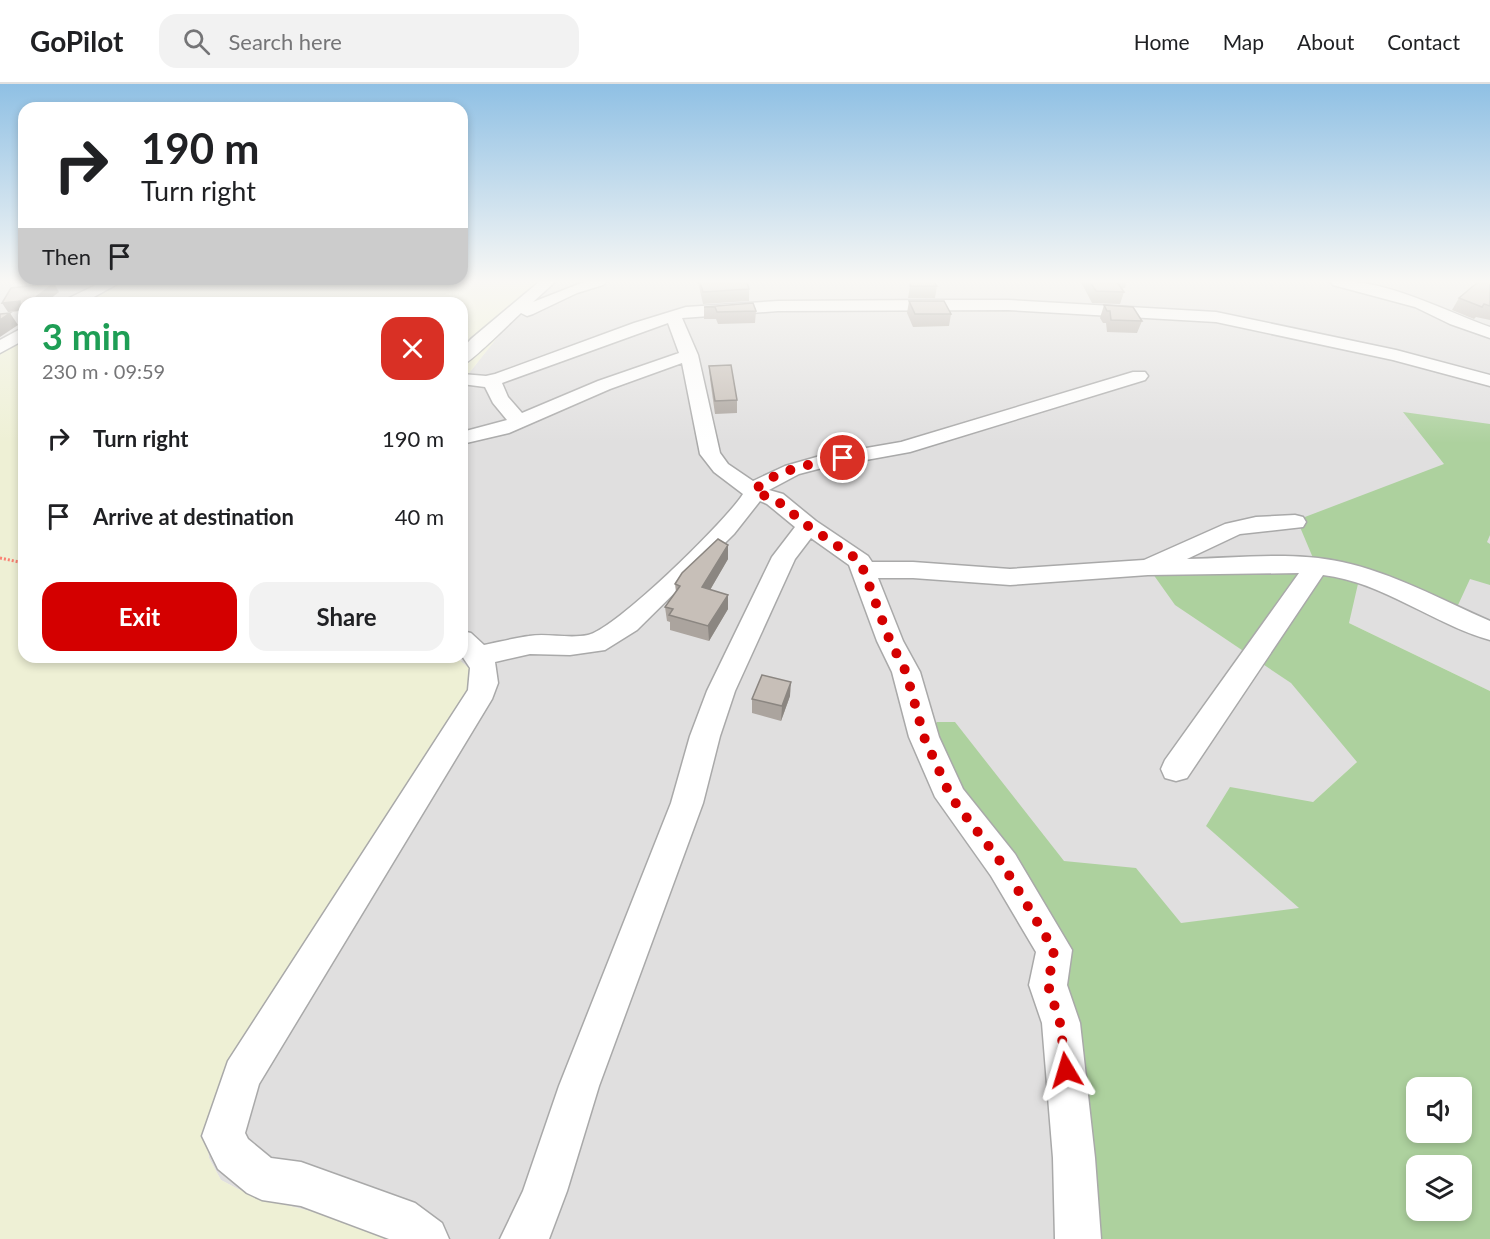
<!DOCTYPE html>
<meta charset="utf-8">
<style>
:root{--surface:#fff;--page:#f2f2f2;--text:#202124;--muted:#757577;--line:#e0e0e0;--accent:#d40000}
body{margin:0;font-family:Lato,sans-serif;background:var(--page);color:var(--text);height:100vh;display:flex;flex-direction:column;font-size:22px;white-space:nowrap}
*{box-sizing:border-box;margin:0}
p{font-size:20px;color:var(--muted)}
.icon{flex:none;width:33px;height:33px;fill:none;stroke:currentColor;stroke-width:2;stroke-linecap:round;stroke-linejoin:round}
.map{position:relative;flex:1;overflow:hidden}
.side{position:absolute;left:18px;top:213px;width:450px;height:366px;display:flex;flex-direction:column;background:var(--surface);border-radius:18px;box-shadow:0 3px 9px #0003}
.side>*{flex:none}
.hud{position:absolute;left:18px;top:18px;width:450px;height:183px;border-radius:18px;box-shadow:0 3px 9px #0003;background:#fff;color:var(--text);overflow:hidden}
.controls{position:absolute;left:1406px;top:993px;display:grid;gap:12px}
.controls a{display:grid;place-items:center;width:66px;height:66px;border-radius:12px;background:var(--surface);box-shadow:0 3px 9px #0003;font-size:30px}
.pin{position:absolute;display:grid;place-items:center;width:51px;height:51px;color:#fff;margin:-26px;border:3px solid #fff;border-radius:50%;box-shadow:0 2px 6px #0007}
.me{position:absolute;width:66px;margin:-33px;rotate:353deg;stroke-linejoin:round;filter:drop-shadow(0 0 4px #0008)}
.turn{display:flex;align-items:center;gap:21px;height:126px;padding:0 24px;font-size:27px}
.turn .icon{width:78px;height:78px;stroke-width:2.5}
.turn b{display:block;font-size:42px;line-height:51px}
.then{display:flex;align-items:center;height:57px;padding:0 24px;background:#0003;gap:12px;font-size:22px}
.round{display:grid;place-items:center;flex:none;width:63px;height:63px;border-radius:18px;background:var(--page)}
.summary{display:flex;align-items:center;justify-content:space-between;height:102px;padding:0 24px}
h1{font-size:36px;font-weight:700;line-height:45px;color:#1e9e55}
.primary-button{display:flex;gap:12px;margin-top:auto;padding:12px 24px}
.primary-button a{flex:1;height:69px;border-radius:18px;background:var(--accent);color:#fff;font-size:24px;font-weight:700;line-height:69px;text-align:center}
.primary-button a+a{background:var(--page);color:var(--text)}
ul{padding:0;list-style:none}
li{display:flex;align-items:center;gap:18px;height:78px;padding:0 24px}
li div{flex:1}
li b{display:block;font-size:22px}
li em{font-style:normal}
header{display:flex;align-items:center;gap:36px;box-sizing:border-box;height:84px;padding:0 30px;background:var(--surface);border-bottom:2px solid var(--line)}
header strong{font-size:28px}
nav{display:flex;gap:33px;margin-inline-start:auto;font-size:21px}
.search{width:420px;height:54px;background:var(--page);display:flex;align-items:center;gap:15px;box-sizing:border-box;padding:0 21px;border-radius:18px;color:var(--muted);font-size:22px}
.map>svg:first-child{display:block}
.residential{fill:#e0dfdf}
.farmland{fill:#eef0d5}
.forest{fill:#add19e;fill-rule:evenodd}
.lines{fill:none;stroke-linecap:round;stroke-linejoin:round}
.minor-casing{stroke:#a9a9a9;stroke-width:3}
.path{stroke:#fa8072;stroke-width:3;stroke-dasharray:2 2;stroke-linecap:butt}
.minor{fill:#fff;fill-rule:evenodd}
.wall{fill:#aba49e}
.shaded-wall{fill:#8b8681}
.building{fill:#c7bfb8;stroke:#8b8681;stroke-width:1.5}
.route{stroke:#d40000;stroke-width:10;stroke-dasharray:0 18}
</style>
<header>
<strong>GoPilot</strong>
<div class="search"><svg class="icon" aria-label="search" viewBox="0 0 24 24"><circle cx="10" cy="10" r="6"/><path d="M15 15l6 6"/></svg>Search here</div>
<nav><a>Home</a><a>Map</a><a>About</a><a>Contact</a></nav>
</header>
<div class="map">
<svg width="1490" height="1155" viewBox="0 0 1490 1155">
<rect width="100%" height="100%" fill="#f2efe9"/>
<g class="residential">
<path d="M 0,198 L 124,198 L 83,219 L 24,219 L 24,254 L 0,271 Z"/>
<path d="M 554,198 L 1490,198 L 1490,607 L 1349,539 L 1357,678 L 1313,718 L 1300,824 L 1078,1155 L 402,1155 L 386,1146 L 290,1122 L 238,1105 L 221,1096 L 209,1074 L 207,1054 L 462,576 L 456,573 L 462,573 L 462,298 L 511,236 L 538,209 Z"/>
</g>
<g class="farmland">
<path d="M 113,198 L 547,198 L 511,236 L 462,298 L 462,219 L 71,219 Z"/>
<path d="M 24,248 L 24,573 L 456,573 L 470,585 L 473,596 L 469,610 L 207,1054 L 209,1074 L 221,1096 L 238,1105 L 290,1122 L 386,1146 L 402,1155 L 0,1155 L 0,264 Z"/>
</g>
<path class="forest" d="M 1403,328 L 1490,340 L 1490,451 L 1487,458 L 1490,460 L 1490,501 L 1470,495 L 1453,532 L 1360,491 L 1349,539 L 1490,607 L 1490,1155 L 1078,1155 L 1054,866 L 924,653 L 937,638 L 955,638 L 1064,777 L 1136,784 L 1181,839 L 1299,824 L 1206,742 L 1230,703 L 1313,718 L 1357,678 L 1291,599 L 1175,521 L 1148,483 L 1316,481 L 1297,436 L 1444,380 ZM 1416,1004 L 1461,1004 L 1461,1048 L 1416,1048 ZM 1416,1082 L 1461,1082 L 1461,1126 L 1416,1126 Z"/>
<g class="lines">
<defs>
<g id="minor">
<path d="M 102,198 L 121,198 L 83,219 L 63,219 L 65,216 Z"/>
<path d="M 539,198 L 555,198 L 533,218 L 584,198 L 606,198 L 603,201 L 577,209 L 533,230 L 527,232 L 521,229 C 511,238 469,280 462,281 L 462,265 L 471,255 Z"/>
<path d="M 1330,198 C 1380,192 1444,227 1490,243 L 1490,254 L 1450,240 L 1415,223 L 1333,201 Z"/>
<path d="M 938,216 L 1008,216 L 1216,228 L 1396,266 L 1490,291 L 1490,302 L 1393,276 L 1216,238 L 1008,226 L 778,227 L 682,234 L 698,271 L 720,369 L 728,380 L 753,397 L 785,382 L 820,372 L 901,358 L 1133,288 L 1145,288 L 1148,292 L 1145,296 L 910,368 L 822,384 L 799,390 L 769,406 L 783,410 L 816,437 L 868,472 L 872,478 L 913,478 L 1010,485 L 1144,476 L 1225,440 L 1256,433 L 1295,431 L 1303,433 L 1306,438 L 1303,443 L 1240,450 L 1187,475 C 1235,474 1294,467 1342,478 C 1393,489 1442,516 1490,537 L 1490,556 C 1433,540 1383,498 1323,491 L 1187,694 L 1176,697 L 1165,694 L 1161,685 L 1165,676 L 1299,489 L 1148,491 L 1010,501 L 913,494 L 878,494 L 903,557 L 920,588 L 939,653 L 963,705 L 1015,770 L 1072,866 L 1067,901 L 1080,939 L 1095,1074 L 1101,1155 L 1055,1155 L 1053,1074 L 1042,939 L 1029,901 L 1036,868 L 991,792 L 935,713 L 909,653 L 892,588 L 877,557 L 849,481 L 811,454 L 795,475 L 735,607 L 720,652 L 703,719 L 599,1002 L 567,1107 L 549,1155 L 500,1155 L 523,1107 L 559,1002 L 671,719 L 690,652 L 707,607 L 772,473 L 795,443 L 767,420 L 760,417 L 734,450 L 637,546 L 605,566 L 570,571 L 530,570 L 495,578 L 498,599 L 492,615 L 259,1000 L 245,1049 L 248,1055 L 271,1074 L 301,1078 L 415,1119 L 442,1139 L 449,1155 L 389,1155 L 301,1122 L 262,1116 L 247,1109 L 218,1085 L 202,1052 L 228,977 L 468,606 L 470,584 L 462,572 L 462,547 L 471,549 L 484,561 C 499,558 514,554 529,552 C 548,549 568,555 588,551 C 616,545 726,437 743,410 L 714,388 L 700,370 L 682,279 L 610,305 L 509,349 L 462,360 L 462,348 L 507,336 L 493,319 L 485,303 L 462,300 L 462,290 L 486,292 L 495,290 L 634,239 L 686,223 L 778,217 ZM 668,239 L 679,269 L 598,297 L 522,329 L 508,313 L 502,299 Z"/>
<path d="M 24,243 L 24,256 L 0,269 L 0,256 Z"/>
</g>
</defs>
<use href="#minor" class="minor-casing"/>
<path class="path" d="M 0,474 L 24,479"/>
<use href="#minor" class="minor"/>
</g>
<g class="wall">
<path d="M 698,198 L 747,198 L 749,205 L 749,217 L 703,220 Z"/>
<path d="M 1081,198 L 1127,198 L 1125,204 L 1122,204 L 1124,208 L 1120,220 L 1092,219 Z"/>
<path d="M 1490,198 L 1490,236 L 1476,233 L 1474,235 L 1452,226 L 1459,214 Z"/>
<path d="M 910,202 L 937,202 L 935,214 L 908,214 Z"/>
<path d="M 909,217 L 951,230 L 949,242 L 913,243 L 907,229 Z"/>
<path d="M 753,219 L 756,227 L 755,239 L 718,240 L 716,235 L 704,235 L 704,223 Z"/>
<path d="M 1104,221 L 1142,237 L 1137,249 L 1107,248 L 1106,239 L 1103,239 L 1100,234 Z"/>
<path d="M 709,282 L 737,316 L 737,329 L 715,330 L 710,295 Z"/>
<path d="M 728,461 L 728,475 L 710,506 L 728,525 L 709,557 L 670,546 L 670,538 L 667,537 L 665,523 L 676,508 L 675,500 Z"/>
<path d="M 790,612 L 781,637 L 752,629 L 752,615 Z"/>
</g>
<g class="shaded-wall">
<path d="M 54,199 L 59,208 L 45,219 L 28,219 Z"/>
<path d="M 20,217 L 24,222 L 24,231 L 21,227 L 8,228 L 2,219 Z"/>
<path d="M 10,229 L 18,241 L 0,253 L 0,236 Z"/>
<path d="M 728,461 L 728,475 L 703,518 L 702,503 Z"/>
<path d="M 728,511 L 728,525 L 709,557 L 708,542 Z"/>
<path d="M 791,598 L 790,612 L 781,637 L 782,622 Z"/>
</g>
<g class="building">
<path d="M 700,198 L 747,198 L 749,205 L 703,208 Z"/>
<path d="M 911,198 L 934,198 L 937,202 L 910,202 Z"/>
<path d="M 1090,198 L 1117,198 L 1124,208 L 1096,207 Z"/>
<path d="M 1478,198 L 1490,198 L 1490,222 L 1484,220 L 1482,223 L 1459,214 Z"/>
<path d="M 54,199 L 28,219 L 24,219 L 24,222 L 20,225 L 20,217 L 2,219 L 11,204 Z"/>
<path d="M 909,217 L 944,217 L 951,230 L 915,230 Z"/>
<path d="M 753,219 L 756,227 L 717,228 L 715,223 L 704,223 Z"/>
<path d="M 1104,221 L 1133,223 L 1142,237 L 1111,236 L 1110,227 L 1107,227 Z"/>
<path d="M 10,229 L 0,236 L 0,230 Z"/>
<path d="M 731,281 L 737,316 L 715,317 L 709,282 Z"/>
<path d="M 718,455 L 728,461 L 702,503 L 728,511 L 708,542 L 669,531 L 673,525 L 665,523 L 680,502 L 675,500 L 682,489 Z"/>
<path d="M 762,591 L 791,598 L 782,622 L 752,615 Z"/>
</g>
<linearGradient id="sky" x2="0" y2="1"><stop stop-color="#8fc0e4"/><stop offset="0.55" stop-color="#f9f8f5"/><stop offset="1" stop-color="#f9f8f5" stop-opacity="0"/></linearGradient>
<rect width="1490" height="359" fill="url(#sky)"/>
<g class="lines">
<path class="route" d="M 843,374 C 819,378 768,387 754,408 L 775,415 L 808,442 L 860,477 L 890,557 L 906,588 L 924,653 L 951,713 L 1003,781 L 1054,866 L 1048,901 L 1060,939 L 1066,986"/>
</g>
</svg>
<div class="controls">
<a><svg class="icon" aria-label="sound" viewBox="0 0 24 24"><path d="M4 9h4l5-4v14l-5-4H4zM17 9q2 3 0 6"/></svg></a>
<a><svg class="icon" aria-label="layers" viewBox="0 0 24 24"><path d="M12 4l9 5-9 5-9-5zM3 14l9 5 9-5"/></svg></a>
</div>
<div class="pin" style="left:843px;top:374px;background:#d93025"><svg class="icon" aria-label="arrive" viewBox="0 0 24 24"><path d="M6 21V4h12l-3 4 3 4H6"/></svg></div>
<svg class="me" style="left:1066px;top:986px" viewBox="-20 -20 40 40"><path d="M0-17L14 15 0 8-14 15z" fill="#d40000" stroke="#fff" stroke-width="4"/></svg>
<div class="hud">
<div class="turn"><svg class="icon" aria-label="right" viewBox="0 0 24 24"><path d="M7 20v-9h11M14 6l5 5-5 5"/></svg><div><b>190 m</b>Turn right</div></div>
<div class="then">Then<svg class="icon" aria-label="arrive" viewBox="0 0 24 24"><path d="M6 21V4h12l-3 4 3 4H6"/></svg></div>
</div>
<section class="side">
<div class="summary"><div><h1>3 min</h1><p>230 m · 09:59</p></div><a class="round" style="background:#d93025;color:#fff"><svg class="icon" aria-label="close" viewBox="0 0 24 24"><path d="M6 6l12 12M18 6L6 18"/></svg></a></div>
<ul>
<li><svg class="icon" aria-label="right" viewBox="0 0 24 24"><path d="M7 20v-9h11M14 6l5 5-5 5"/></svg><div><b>Turn right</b></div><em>190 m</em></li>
<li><svg class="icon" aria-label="arrive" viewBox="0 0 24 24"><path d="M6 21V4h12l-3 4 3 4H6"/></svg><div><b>Arrive at destination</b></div><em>40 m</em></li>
</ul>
<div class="primary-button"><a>Exit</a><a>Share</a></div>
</section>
</div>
